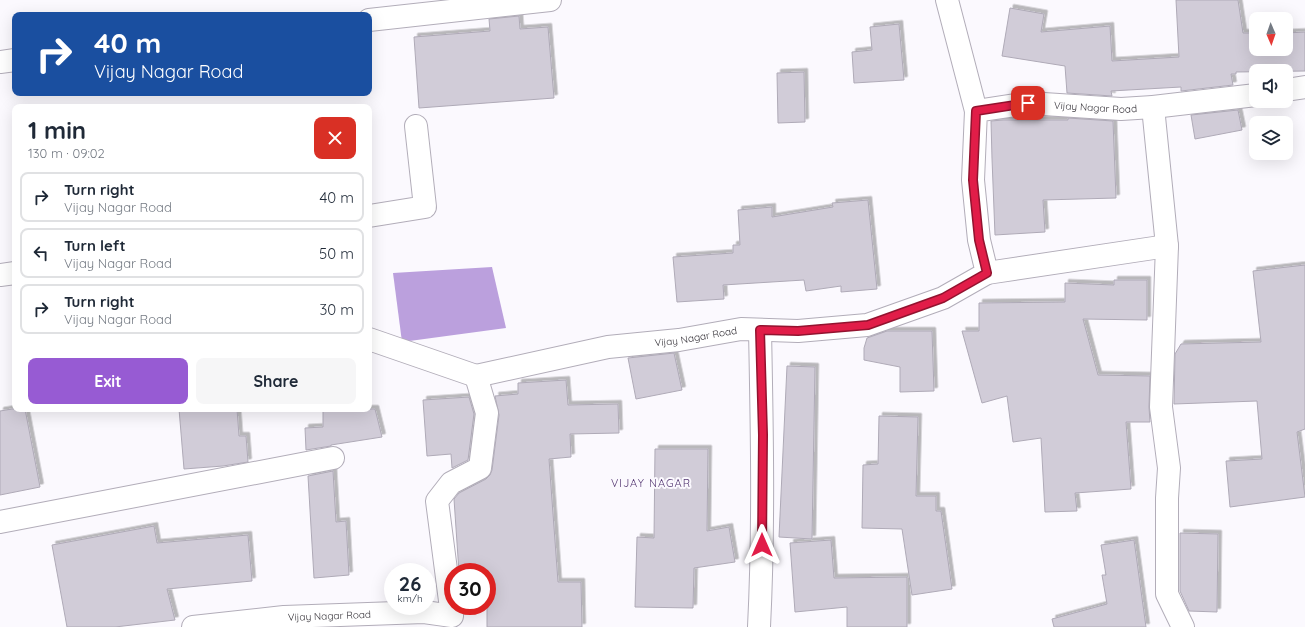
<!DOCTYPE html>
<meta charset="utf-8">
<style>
:root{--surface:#fff;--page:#f6f6f7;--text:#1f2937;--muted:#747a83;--line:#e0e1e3;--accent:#975bd3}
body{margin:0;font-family:Quicksand,sans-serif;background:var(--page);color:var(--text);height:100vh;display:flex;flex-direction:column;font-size:15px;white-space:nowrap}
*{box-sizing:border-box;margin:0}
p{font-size:13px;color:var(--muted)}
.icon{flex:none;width:22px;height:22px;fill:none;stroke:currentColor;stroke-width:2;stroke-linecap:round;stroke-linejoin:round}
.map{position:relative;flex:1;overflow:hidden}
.details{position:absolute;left:12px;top:104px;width:360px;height:308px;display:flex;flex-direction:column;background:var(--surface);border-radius:8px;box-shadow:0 4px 16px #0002}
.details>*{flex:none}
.guide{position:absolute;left:12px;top:12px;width:360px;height:84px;border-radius:8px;box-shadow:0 4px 16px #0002;background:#1a4fa0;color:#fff;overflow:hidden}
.needle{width:26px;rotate:178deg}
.buttons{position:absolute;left:1249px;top:12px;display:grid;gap:8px}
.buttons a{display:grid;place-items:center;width:44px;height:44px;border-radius:8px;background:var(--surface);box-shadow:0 4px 16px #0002;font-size:20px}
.speed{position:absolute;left:384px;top:563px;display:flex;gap:8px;font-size:20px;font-weight:700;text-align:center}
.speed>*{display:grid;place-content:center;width:52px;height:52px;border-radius:50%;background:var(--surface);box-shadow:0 4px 16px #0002;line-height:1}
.speed small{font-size:10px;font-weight:400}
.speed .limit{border:6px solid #d22;background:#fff;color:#111}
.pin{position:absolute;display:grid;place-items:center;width:34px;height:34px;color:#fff;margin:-17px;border-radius:8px;box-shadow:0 2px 6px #0006}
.me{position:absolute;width:44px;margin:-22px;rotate:0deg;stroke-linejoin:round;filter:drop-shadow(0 0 3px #0008)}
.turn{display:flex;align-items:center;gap:14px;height:84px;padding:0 16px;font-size:18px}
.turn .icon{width:52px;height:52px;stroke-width:2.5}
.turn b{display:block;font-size:28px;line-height:34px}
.round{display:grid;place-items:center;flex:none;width:42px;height:42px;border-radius:8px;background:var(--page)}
.head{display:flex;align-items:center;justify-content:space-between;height:68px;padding:0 16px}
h1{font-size:24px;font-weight:700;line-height:30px}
.primary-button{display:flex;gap:8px;margin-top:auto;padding:8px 16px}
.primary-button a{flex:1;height:46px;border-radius:8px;background:var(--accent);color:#fff;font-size:16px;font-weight:700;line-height:46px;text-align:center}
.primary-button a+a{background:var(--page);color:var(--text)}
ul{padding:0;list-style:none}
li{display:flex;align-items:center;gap:12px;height:50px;margin:0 8px 6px;padding:0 8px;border:2px solid var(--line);border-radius:8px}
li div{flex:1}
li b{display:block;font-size:15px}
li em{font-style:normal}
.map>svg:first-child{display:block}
.water{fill:#bba0dd}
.building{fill:#d1ccd8;stroke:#afaab7;filter:url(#shadow)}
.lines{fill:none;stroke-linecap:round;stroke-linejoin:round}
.minor-casing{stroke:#b2adb9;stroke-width:24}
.minor{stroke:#fff;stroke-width:22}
.route-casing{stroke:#92132f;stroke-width:10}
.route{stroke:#e11d48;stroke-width:7}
.labels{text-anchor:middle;stroke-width:4;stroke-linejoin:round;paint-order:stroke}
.street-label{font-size:10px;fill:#353238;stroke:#fbf9fe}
.neighbourhood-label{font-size:11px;letter-spacing:1px;fill:#523570;stroke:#fbf9fe}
</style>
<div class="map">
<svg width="1305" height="627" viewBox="0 0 1305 627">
<defs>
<filter id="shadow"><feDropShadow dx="3.5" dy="-3.5" stdDeviation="0" flood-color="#0004"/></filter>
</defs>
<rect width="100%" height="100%" fill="#fbf9fe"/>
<path class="water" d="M 492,267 L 506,328 L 402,342 L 393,273 Z"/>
<g class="building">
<path d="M 1176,0 L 1238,0 L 1243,33 L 1256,33 L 1256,49 L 1286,49 L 1286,33 L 1305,32 L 1305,71 L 1236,72 L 1236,74 L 1231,74 L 1233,85 L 1181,91 L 1181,87 L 1111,91 L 1112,96 L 1067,93 L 1065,66 L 1002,56 L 1010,8 L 1044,14 L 1041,32 L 1110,26 L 1112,61 L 1179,57 Z"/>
<path d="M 519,16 L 520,29 L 548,27 L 554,98 L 419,108 L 414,37 L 490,31 L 489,19 Z"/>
<path d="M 899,24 L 904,80 L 854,83 L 852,52 L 872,50 L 870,27 Z"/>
<path d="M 804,72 L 805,122 L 778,123 L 777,73 Z"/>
<path d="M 1238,110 L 1242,130 L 1195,139 L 1191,115 Z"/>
<path d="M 1068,118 L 1113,121 L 1116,198 L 1043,200 L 1045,232 L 995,235 L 992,159 L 991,121 L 1003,120 L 1068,120 Z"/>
<path d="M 868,200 L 877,289 L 841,292 L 841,286 L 806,291 L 804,280 L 723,285 L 724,299 L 677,302 L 673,257 L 733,253 L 733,245 L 740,245 L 738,210 L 772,207 L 772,217 L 833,207 L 832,203 Z"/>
<path d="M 1305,265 L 1305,429 L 1297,432 L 1305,497 L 1230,507 L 1226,461 L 1262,459 L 1257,401 L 1174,404 L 1175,354 L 1181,344 L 1261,342 L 1253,271 Z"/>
<path d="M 1114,280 L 1147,280 L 1147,320 L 1083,319 L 1098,375 L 1150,376 L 1149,407 L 1150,422 L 1126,422 L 1131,489 L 1075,493 L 1077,511 L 1045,512 L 1041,438 L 1013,442 L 1007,396 L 982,403 L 962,331 L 979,331 L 979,303 L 1065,302 L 1065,283 L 1114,285 Z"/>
<path d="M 887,331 L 932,331 L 934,391 L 900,392 L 900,367 L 864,360 L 864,348 L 867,338 Z"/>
<path d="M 674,353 L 682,390 L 636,399 L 628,358 Z"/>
<path d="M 787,366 L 815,367 L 812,539 L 779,537 Z"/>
<path d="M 566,380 L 568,405 L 618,404 L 619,433 L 570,434 L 571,457 L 549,459 L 558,582 L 581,582 L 582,627 L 487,627 L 487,572 L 459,572 L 454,499 L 459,493 L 486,479 L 490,475 L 492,470 L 499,415 L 495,396 L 518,394 L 518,383 Z"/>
<path d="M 469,397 L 474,414 L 468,460 L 452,468 L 451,454 L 427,456 L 423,400 Z"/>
<path d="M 12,409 L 25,409 L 40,487 L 0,495 L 0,411 Z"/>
<path d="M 179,409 L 237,409 L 239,436 L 246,436 L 248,462 L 223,466 L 184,469 Z"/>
<path d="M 323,409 L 375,409 L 382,437 L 331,445 L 331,446 L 306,450 L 305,428 L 323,427 Z"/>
<path d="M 879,416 L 918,417 L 916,496 L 936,496 L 936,511 L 941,511 L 952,589 L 912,595 L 902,529 L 862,528 L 863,465 L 878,464 Z"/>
<path d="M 655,449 L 708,449 L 707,531 L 729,527 L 735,562 L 694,568 L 693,608 L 635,607 L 637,537 L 654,538 Z"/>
<path d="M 333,471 L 336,522 L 346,521 L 349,575 L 314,578 L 308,476 Z"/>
<path d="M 154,526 L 157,543 L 248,535 L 252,581 L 167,589 L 175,620 L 115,627 L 67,627 L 52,545 Z"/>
<path d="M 1180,533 L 1218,534 L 1217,612 L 1189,611 L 1180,591 Z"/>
<path d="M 831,540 L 834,578 L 907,577 L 907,627 L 847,627 L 847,607 L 795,612 L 790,543 Z"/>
<path d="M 1134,540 L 1146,627 L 1054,627 L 1052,619 L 1107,604 L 1102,575 L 1106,575 L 1101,545 Z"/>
</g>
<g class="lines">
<defs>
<g id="minor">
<path d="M 947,0 L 976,111"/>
<path d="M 369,20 L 550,0"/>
<path d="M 0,62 L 15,60"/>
<path d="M 1286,90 L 1305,87"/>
<path d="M 1153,107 L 1167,246 L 1161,407 L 1169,468 L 1167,498 L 1167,594 L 1183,627"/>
<path d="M 369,216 L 425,207 L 416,126"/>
<path d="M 987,273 L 1167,246"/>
<path d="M 0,275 L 15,273"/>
<path d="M 369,339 L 476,376"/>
<path d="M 0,522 L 333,458"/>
<path id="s1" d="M 193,627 L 284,617 L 424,612 L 452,616 L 437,501 L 451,483 L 480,468 L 487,413 L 476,376 L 608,347 L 679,340 L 741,329 L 798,331 L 867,325 L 943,298 L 987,273 L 979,240 L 973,180 L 976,111 L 1028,103 L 1121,109 L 1153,107 L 1256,95"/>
<path d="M 759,627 C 764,528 762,429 760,330"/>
</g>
</defs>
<use href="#minor" class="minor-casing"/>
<use href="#minor" class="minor"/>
</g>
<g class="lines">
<defs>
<path id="route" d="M 762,545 L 763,435 L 760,330 L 798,331 L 868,325 L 943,298 L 987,273 L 979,240 L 973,180 L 976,111 L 1028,103"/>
</defs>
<use href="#route" class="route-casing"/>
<use href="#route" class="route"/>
</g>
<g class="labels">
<g class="street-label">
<text dy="4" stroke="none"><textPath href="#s1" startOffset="1336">Vijay Nagar Road</textPath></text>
<text dy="4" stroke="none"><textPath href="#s1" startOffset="749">Vijay Nagar Road</textPath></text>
<text dy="4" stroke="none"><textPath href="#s1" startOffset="137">Vijay Nagar Road</textPath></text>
</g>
<g class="neighbourhood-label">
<text x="651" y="487">VIJAY NAGAR</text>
</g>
</g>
</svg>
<div class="buttons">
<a><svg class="needle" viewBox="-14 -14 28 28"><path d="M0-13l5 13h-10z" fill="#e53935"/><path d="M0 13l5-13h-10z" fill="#747a83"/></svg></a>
<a><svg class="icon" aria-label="sound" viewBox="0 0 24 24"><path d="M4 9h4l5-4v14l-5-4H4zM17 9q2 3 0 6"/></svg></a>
<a><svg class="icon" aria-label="layers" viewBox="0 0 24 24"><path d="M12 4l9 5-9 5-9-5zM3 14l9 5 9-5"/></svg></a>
</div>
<div class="speed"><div>26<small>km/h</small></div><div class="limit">30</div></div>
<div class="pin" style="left:1028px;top:103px;background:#d93025"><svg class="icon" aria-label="arrive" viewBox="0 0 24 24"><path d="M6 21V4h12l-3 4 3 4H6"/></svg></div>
<svg class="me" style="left:762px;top:545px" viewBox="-20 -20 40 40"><path d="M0-17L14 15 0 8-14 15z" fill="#e11d48" stroke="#fff" stroke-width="4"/></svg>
<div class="guide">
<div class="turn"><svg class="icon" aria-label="right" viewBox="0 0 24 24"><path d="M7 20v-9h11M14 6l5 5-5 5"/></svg><div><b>40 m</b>Vijay Nagar Road</div></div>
</div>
<section class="details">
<div class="head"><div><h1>1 min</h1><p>130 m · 09:02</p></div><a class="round" style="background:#d93025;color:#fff"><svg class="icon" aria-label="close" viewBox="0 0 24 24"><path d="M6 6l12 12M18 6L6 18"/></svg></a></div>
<ul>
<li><svg class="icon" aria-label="right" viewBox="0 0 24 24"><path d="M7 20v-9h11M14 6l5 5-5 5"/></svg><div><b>Turn right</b><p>Vijay Nagar Road</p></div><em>40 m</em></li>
<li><svg class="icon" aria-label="left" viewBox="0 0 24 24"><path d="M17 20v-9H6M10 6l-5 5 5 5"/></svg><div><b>Turn left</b><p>Vijay Nagar Road</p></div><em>50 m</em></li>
<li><svg class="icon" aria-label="right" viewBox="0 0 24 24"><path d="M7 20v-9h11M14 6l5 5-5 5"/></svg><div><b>Turn right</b><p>Vijay Nagar Road</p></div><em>30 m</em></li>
</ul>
<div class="primary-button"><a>Exit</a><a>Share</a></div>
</section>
</div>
